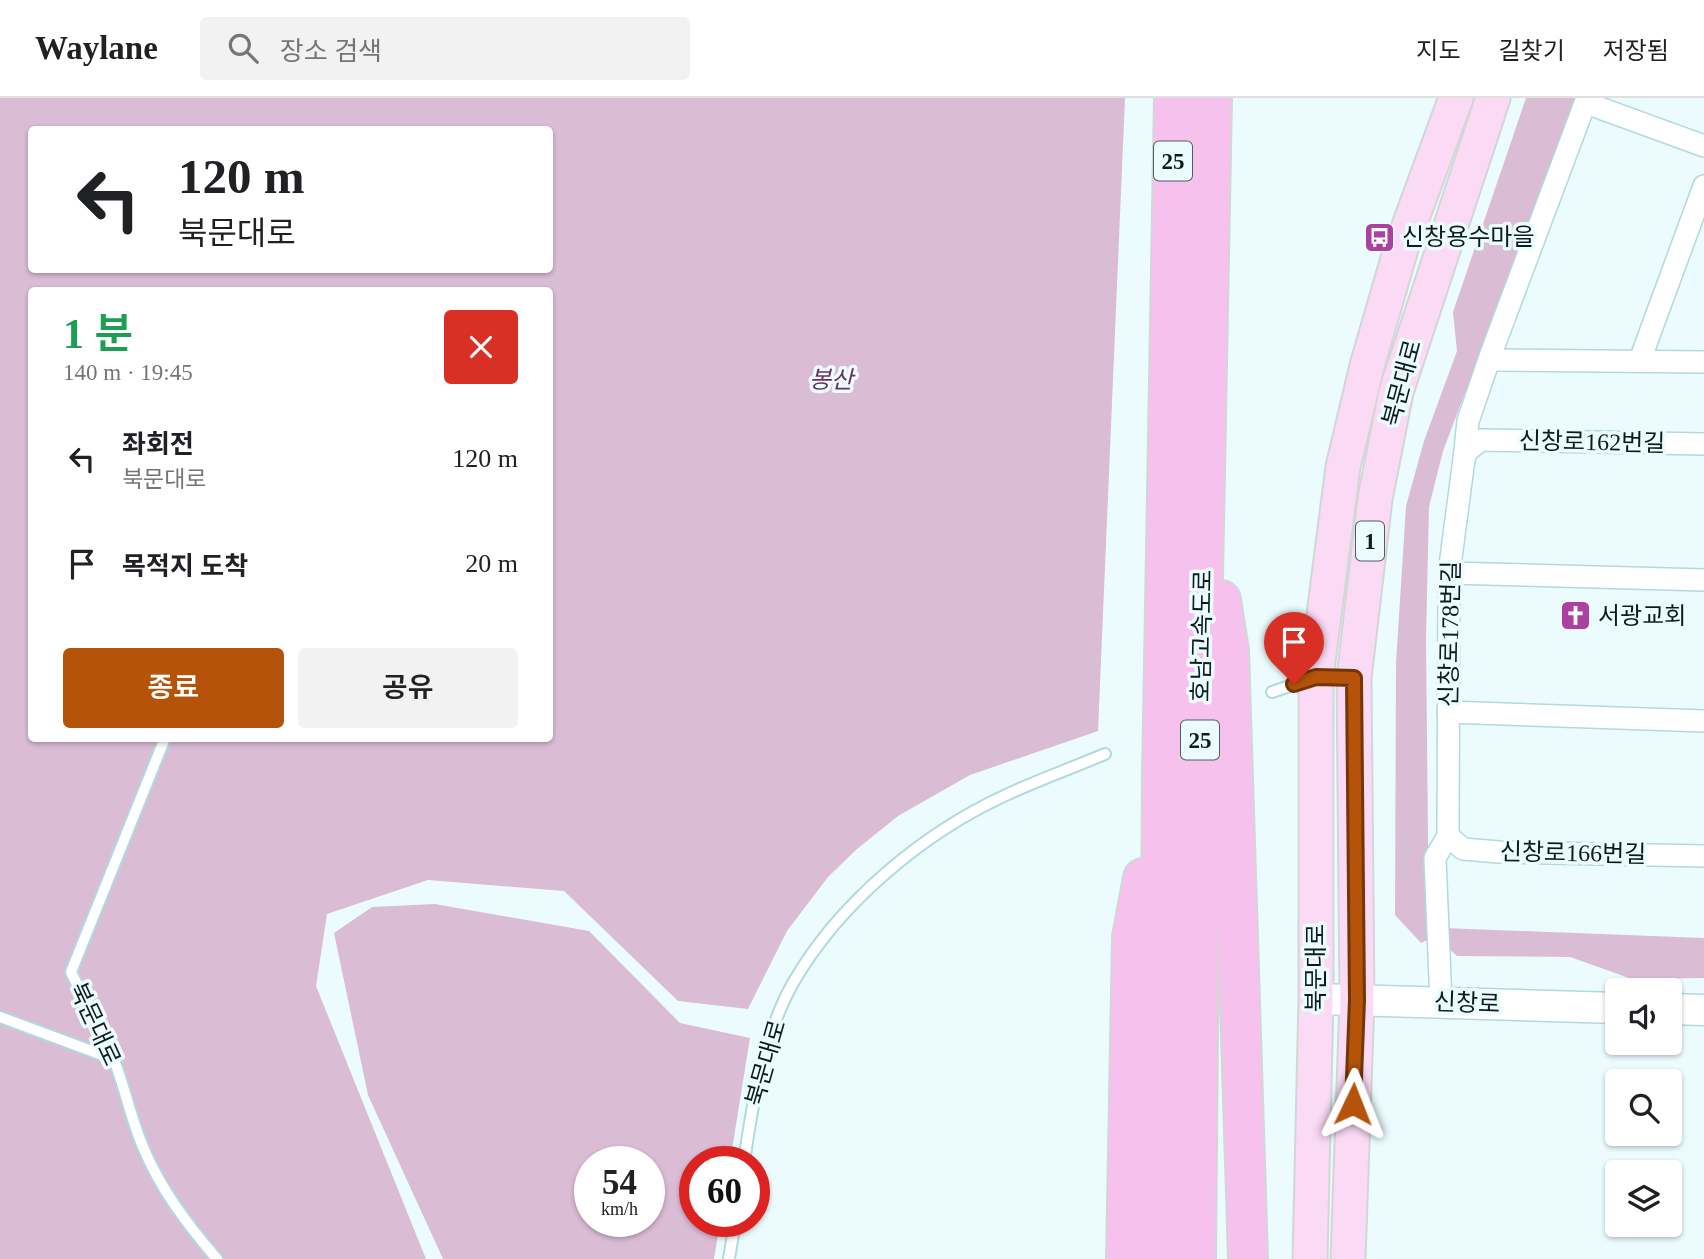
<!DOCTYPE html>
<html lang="ko">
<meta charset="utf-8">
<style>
:root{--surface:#fff;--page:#f2f2f2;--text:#202124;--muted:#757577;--line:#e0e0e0;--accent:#b45309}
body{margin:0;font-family:"Times New Roman","Noto Sans KR",serif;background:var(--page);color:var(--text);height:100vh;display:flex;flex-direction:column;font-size:26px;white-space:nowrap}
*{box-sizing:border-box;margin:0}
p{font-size:23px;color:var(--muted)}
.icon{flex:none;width:38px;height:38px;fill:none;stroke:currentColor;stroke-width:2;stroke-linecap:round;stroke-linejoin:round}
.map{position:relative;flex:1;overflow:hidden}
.side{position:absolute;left:28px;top:189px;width:525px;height:455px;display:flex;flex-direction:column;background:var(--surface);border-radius:7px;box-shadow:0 2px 5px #0004}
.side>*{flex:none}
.top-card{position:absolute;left:28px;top:28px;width:525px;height:147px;border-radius:7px;box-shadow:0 2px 5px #0004;background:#fff;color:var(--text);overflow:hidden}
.controls{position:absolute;left:1605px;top:880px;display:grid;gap:14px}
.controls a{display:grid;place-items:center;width:77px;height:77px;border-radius:7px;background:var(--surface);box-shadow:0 2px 5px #0004;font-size:35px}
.speed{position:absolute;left:574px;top:1048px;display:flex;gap:14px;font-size:35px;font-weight:700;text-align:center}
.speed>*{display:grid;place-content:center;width:91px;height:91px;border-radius:50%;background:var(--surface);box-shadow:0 2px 5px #0004;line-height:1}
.speed small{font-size:18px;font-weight:400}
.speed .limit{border:10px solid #d22;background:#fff;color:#111}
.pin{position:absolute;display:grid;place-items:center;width:60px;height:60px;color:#fff;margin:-72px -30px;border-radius:50% 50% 50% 0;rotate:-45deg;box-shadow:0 0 7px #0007}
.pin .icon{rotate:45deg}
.me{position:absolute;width:77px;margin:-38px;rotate:2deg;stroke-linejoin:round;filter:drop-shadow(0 0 5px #0008)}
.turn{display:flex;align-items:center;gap:24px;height:147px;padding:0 35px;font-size:32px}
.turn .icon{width:91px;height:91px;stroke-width:2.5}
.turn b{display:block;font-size:49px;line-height:60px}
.round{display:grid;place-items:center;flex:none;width:74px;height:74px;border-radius:7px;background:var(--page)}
.head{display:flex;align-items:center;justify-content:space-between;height:119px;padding:0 35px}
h1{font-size:42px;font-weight:600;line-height:52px;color:#1e9e55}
.primary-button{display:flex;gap:14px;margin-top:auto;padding:14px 35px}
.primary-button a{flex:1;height:80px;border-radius:7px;background:var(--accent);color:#fff;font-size:28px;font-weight:600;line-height:80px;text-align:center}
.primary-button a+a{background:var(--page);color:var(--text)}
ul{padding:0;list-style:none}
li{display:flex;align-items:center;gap:21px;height:105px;padding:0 35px}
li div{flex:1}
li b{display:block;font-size:26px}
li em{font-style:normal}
header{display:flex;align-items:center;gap:42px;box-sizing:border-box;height:98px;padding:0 35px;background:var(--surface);border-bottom:2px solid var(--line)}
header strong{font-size:33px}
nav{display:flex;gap:38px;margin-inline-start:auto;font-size:24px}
.search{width:490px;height:63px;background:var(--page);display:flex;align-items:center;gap:18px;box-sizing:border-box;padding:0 24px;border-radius:7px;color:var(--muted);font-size:26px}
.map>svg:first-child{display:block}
.green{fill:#dabcd5;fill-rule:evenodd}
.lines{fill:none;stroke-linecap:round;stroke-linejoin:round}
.lane-casing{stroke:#b1d9de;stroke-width:14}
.street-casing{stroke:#b1d9de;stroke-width:24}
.secondary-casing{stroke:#b1d9de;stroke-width:33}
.primary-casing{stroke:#d3d6d6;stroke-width:37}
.highway-casing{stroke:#d3d6d6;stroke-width:42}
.lane{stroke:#fff;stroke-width:10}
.street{stroke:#fff;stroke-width:21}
.secondary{stroke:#fff;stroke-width:30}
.primary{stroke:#fadaf5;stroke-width:33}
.highway{stroke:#f7c1ee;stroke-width:38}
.route-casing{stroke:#753606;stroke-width:18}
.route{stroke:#b45309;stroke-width:12}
.labels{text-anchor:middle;stroke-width:7;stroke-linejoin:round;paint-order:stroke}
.shield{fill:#ecfcfe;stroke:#4f5f60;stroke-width:2}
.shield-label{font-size:23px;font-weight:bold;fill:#0c1c1d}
.poi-label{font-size:24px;fill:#0c1c1d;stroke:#ecfcfe;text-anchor:start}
.park-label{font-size:24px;font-style:italic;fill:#693062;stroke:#ecfcfe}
.street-label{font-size:24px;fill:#0c1c1d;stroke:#ecfcfe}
</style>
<header>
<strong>Waylane</strong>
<div class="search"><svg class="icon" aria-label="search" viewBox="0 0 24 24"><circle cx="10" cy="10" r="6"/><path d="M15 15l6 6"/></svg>장소 검색</div>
<nav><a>지도</a><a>길찾기</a><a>저장됨</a></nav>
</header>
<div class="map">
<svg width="1704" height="1161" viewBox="0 0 1704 1161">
<rect width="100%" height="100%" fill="#ecfcfe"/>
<g class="green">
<path d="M 0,0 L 1125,0 L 1098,633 L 970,677 L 898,718 L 857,751 L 828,779 L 787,833 L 748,911 L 678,903 L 564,793 L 428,782 L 327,816 L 316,888 L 426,1161 L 0,1161 ZM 32,32 L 550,32 L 550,172 L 32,172 ZM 32,192 L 550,192 L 550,640 L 32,640 Z"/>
<path d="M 1526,0 L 1577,0 L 1443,353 L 1429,409 L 1426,540 L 1429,841 L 1421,845 L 1395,817 L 1396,565 L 1406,408 L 1424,343 L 1457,253 L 1453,214 Z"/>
<path d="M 435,806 L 589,833 L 680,925 L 750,940 L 730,1064 L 695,1064 L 695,1124 L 720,1124 L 714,1161 L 443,1161 L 368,997 L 334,835 L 372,809 ZM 590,1064 L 649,1064 L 649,1124 L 590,1124 Z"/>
<path d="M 1444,830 L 1704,840 L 1704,880 L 1632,881 L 1570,859 L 1457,858 L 1445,847 Z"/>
</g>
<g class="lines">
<defs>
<g id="lane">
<path d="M 1272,594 L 1316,579 L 1352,580"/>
<path d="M 165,640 L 71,874 C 85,903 102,932 114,962 C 125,990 131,1021 143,1049 C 161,1092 187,1126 217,1161"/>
<path d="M 0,919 L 113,961"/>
<path d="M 744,1064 C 752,1007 764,936 793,885 C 839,805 923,735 1006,697 C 1038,682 1072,670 1105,656"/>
<path d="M 729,1161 L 735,1124"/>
</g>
<g id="street">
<path d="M 1586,5 L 1704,48"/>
<path d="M 1490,262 L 1704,264"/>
<path d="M 1640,262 L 1704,88"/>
<path d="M 1464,361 L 1468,323 L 1492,253 L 1587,0"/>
<path d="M 1449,475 L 1704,482"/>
<path d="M 1448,614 L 1704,623"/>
<path d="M 1448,738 L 1463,751 L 1499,754 L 1704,758"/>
<path d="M 1441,905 L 1435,760 L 1448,738 L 1449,475 L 1464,361 L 1467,353 L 1481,342 L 1704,346"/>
</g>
<g id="secondary">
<path d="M 1316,901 L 1617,910"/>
<path d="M 1670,911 L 1704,912"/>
</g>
<g id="primary">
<path d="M 1310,1161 L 1316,901 L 1316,579 L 1343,369 L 1367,268 L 1402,147 L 1456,0"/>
<path d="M 1348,1161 L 1357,902 L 1354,580 L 1375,401 L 1396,294 L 1493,0"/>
</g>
<g id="highway">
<path d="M 1221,502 L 1229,553 L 1248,1161"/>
<path d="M 1126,1161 L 1132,839 L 1143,780"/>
<path d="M 1159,1161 L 1162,678 L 1174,0"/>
<path d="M 1196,1161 L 1201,586 L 1212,0"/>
</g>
</defs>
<use href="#lane" class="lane-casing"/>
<use href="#street" class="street-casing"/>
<use href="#secondary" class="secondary-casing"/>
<use href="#primary" class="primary-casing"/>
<use href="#highway" class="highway-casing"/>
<use href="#lane" class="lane"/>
<use href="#street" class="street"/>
<use href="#secondary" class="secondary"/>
<use href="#primary" class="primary"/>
<use href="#highway" class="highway"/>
</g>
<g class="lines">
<defs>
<path id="route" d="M 1294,586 L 1316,579 L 1354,580 L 1357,902 L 1353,1006"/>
</defs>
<use href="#route" class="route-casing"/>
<use href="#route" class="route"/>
</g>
<defs>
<symbol id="bus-square" viewBox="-11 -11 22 22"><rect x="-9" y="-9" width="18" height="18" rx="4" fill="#ac40a0" stroke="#ecfcfe"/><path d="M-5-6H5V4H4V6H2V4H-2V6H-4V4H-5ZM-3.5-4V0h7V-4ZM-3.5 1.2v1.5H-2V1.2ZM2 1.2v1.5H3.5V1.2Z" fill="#fff"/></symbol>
<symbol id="church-square" viewBox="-11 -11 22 22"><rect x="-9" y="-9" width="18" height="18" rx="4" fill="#ac40a0" stroke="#ecfcfe"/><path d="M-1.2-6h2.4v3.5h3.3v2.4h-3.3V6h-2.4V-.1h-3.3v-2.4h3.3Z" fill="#fff"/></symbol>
</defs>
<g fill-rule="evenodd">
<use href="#bus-square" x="1362" y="122" width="35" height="35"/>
<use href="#church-square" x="1558" y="500" width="35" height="35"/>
</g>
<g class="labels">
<g class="shield">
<rect x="1154" y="43.5" width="38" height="39" rx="5"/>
<rect x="1356" y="423.5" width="28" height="39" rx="5"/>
<rect x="1181" y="622.5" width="38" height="39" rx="5"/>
</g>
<g class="shield-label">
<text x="1173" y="71">25</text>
<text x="1370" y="451">1</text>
<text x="1200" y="650">25</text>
</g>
<g class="poi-label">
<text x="1402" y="147">신창용수마을</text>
<text x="1598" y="526">서광교회</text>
</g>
<g class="park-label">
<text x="831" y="290">봉산</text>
</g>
<g class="street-label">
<text transform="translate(1402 285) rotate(-75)" y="8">북문대로</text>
<text transform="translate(1592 344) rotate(1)" y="8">신창로162번길</text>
<text transform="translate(1450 536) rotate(-89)" y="8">신창로178번길</text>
<text transform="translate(1202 538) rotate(-89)" y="8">호남고속도로</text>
<text transform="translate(1573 755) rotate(1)" y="8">신창로166번길</text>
<text transform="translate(1316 870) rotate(-90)" y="8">북문대로</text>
<text transform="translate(1467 905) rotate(2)" y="8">신창로</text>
<text transform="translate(95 926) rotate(65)" y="8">북문대로</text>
<text transform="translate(766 965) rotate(-74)" y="8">북문대로</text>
</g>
</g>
</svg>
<div class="controls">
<a><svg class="icon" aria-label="sound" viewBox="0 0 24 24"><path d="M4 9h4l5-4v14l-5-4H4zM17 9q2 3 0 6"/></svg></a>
<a><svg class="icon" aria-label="search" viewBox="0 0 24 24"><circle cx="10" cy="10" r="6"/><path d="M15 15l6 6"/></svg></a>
<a><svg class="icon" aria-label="layers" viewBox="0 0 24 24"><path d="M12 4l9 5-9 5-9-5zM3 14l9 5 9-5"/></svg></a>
</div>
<div class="speed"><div>54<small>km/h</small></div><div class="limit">60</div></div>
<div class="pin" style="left:1294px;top:586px;background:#d93025"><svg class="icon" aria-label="arrive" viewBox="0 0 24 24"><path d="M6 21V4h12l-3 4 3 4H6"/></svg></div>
<svg class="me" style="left:1353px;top:1006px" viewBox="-20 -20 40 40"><path d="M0-17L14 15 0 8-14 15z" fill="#b45309" stroke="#fff" stroke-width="4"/></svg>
<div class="top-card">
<div class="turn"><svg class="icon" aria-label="left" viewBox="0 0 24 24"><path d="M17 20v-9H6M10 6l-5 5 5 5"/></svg><div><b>120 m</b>북문대로</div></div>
</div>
<section class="side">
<div class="head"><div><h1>1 분</h1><p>140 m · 19:45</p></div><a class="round" style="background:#d93025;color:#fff"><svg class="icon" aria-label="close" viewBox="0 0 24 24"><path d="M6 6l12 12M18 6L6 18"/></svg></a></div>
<ul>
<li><svg class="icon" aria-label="left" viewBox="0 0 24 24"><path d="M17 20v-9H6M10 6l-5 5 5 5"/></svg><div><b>좌회전</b><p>북문대로</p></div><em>120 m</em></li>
<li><svg class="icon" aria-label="arrive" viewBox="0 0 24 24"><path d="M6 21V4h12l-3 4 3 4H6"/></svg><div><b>목적지 도착</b></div><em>20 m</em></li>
</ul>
<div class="primary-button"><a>종료</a><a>공유</a></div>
</section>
</div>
